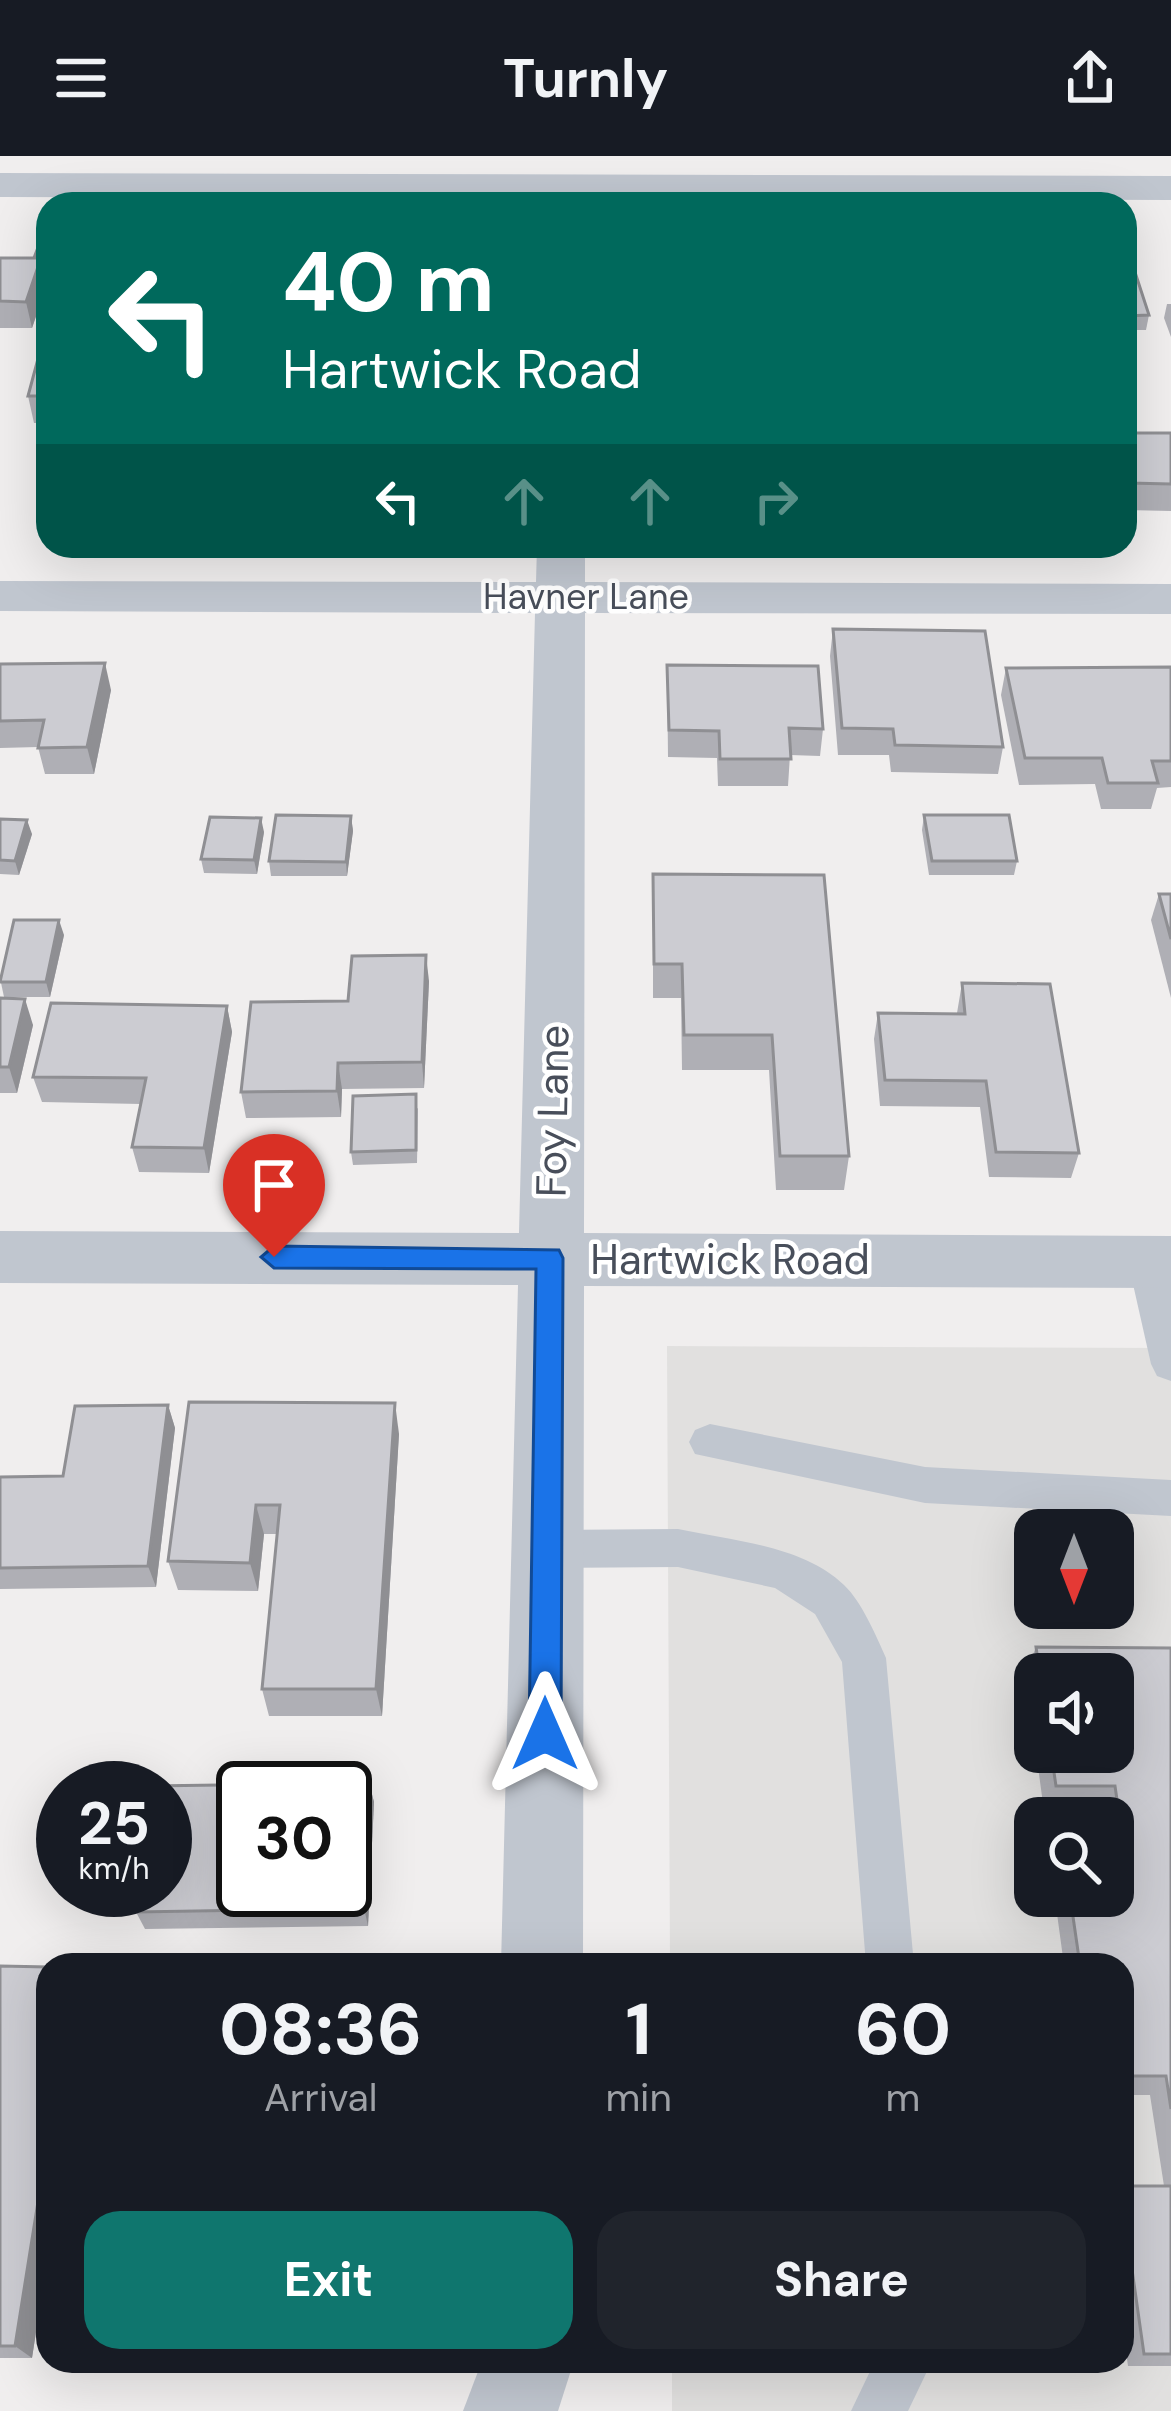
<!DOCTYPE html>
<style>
:root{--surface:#171b24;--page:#20242c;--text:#f1f3f6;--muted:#9ea1a6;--accent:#0f766e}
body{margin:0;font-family:"DM Sans",sans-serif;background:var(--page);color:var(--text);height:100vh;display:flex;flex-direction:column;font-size:45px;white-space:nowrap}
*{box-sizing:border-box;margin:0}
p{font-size:39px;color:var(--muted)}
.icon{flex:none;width:66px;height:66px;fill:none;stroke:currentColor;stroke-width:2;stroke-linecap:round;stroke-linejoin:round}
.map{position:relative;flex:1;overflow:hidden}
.side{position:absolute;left:36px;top:1797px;width:1098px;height:420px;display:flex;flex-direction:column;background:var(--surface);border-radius:36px;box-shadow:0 12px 48px #0002}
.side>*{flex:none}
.top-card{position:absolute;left:36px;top:36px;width:1101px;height:366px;border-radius:36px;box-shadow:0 12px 48px #0002;background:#00695c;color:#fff;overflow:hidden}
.needle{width:78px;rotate:180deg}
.buttons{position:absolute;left:1014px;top:1353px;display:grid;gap:24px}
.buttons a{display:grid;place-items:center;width:120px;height:120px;border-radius:24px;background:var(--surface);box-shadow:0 12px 48px #0002;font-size:60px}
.speed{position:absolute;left:36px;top:1605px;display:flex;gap:24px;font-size:60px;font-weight:700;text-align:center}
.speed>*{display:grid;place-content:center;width:156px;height:156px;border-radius:50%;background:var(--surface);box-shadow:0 12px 48px #0002;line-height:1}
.speed small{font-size:30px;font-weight:400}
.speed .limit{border:6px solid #111;border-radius:18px;background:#fff;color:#111}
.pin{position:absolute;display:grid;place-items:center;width:102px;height:102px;color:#fff;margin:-123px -51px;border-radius:50% 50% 50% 0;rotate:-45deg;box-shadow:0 0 12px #0007}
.pin .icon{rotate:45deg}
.me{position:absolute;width:132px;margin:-66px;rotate:0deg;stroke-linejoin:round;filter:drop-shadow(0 0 9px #0008)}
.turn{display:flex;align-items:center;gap:42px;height:252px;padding:0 48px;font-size:54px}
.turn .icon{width:156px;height:156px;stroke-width:2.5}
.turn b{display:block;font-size:84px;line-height:102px}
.lanes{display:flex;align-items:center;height:114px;padding:0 48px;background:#0003;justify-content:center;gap:60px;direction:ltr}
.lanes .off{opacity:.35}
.eta{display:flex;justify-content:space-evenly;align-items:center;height:204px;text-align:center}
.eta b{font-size:72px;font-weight:700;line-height:84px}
.button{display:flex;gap:24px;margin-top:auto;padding:24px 48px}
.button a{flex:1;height:138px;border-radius:36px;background:var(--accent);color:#fff;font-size:48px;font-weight:700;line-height:138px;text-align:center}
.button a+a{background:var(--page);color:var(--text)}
header{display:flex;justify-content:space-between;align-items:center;height:156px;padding:0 48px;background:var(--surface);font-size:54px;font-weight:700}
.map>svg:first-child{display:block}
.education{fill:#e1e0df;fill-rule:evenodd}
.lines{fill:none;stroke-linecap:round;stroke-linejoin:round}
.service{fill:#c0c6cf;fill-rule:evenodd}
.minor{fill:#c0c6cf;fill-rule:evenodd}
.wall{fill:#afafb5}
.shaded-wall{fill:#8f8f93}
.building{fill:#ccccd2;stroke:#8f8f93;stroke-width:3;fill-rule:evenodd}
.route{fill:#1a73e8;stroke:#114b97;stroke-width:3}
.labels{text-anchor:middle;stroke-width:9;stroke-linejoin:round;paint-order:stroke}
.far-street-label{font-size:36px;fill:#484e5a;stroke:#fff}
.street-label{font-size:42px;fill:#484e5a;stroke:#fff}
</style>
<header><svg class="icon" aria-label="menu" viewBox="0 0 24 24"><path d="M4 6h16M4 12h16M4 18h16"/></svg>Turnly<svg class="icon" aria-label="share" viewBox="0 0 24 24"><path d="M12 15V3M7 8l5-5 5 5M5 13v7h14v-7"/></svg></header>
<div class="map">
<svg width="1171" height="2255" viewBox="0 0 1171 2255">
<rect width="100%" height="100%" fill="#f0eeee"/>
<path class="education" d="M 667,1190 L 1171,1192 L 1171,2255 L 672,2255 L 672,2205 L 1122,2205 L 1122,1809 L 670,1809 ZM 1035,1374 L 1113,1374 L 1113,1452 L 1035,1452 ZM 1035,1518 L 1113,1518 L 1113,1596 L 1035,1596 ZM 1035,1662 L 1113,1662 L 1113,1740 L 1035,1740 Z"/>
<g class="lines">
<g class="service">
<path d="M 1147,1090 L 1161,1095 L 1171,1125 L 1171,1225 L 1157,1220 L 1151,1208 L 1128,1106 L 1133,1095 Z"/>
<path d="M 710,1268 L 925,1311 L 1171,1324 L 1171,1360 L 925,1347 L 695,1298 L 689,1286 L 695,1274 Z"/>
<path d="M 678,1373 C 733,1385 802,1389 844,1429 C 862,1446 876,1480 886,1502 L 914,1809 L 866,1809 L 842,1506 L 815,1458 L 775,1432 L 678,1411 L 547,1412 L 532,1406 L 526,1393 L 532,1380 L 547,1374 Z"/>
<path d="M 875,2205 L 932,2205 L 908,2255 L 851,2255 Z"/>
</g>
<g class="minor">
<path d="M 0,17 L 1171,20 L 1171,44 L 0,41 Z"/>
<path d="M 537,390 L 585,390 L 585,426 L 1171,428 L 1171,458 L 585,457 L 584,1077 L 1171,1080 L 1171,1132 L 584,1130 L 583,1809 L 501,1809 L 518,1129 L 0,1127 L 0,1075 L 519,1077 L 535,457 L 0,455 L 0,425 L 536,426 Z"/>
<path d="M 482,2205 L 574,2205 L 558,2255 L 463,2255 Z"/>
</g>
</g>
<g class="wall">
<path d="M 48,70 L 48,122 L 46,122 L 47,128 L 32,172 L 0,172 L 0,102 L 34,102 Z"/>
<path d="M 1125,110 L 1149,159 L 1146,174 L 1125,174 Z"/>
<path d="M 1167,148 L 1171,148 L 1171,181 L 1164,162 Z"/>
<path d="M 48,199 L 48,267 L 34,267 L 28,240 Z"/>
<path d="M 1125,277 L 1171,277 L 1171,355 L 1125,354 Z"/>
<rect x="822" y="390" width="53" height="2"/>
<path d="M 895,390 L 957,390 L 957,393 L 896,392 Z"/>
<path d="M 833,473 L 1003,591 L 998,618 L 891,616 L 889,599 L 838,599 L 830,500 Z"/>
<path d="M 0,508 L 111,534 L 94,618 L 45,618 L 38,591 L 0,592 Z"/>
<path d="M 667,509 L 823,573 L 820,600 L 790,599 L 788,630 L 718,630 L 717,602 L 668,601 Z"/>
<path d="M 1171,511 L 1171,631 L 1157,632 L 1151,653 L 1101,653 L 1095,628 L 1019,629 L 1001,539 L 1006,512 Z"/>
<path d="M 924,659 L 1017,705 L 1014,719 L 929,719 L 922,674 Z"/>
<path d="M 351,660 L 353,675 L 347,720 L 271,720 L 269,705 Z"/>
<path d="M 0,663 L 32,678 L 19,719 L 0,718 Z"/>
<path d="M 264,676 L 257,718 L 204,717 L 201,703 Z"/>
<path d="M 653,718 L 824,719 L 849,1000 L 844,1034 L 776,1034 L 769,914 L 682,914 L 681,842 L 653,842 Z"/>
<path d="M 1159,738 L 1171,738 L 1171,842 L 1151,764 Z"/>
<path d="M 64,779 L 50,841 L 4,841 L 0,822 Z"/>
<path d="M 429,825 L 424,932 L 342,933 L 341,961 L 246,962 L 241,936 L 348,845 Z"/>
<path d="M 962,827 L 1079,997 L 1071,1022 L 989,1021 L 980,951 L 880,950 L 874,883 L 878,857 L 957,857 Z"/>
<path d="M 0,842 L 33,869 L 17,937 L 0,937 Z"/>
<path d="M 227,850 L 232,876 L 209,1017 L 139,1016 L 132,991 L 141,948 L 42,946 L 33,921 Z"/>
<path d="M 418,952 L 417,1007 L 353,1009 L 351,996 Z"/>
<path d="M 189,1246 L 399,1278 L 382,1560 L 269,1560 L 262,1533 L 277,1378 L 264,1378 L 258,1435 L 178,1434 L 168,1405 Z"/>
<path d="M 168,1249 L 175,1272 L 156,1431 L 0,1433 L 0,1321 L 63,1320 Z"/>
<path d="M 1036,1491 L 1171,1492 L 1171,2210 L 1128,2210 L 1122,2168 L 1122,2030 L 1164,2030 L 1150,1939 L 1122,1939 L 1122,1809 L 1064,1809 L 1055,1743 L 1056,1740 L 1113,1740 L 1113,1662 L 1103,1662 L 1102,1655 L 1044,1655 L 1036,1596 L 1113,1596 L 1113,1518 L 1035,1518 L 1035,1590 L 1025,1519 Z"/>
<path d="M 369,1627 L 374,1646 L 368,1770 L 145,1773 L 136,1756 Z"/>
<path d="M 0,1810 L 48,1811 L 48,2098 L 32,2202 L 0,2202 Z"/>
</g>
<g class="shaded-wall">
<path d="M 41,102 L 47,128 L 32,172 L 26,146 Z"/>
<path d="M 105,507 L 111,534 L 94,618 L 87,591 Z"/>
<path d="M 351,660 L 353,675 L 347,720 L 346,706 Z"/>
<path d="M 261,662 L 264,676 L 257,718 L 254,704 Z"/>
<path d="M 27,664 L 32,678 L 19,719 L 15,705 Z"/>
<path d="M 59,764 L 64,779 L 50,841 L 46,826 Z"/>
<path d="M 426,799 L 429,825 L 424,932 L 422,906 Z"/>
<path d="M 25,843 L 33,869 L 17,937 L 9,911 Z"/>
<path d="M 227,850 L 232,876 L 209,1017 L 204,992 Z"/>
<path d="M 338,907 L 342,933 L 341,961 L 337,935 Z"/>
<path d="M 395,1247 L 399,1278 L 382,1560 L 376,1533 Z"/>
<path d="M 168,1249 L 175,1272 L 156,1431 L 148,1410 Z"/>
<path d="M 256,1349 L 264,1378 L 258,1435 L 250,1407 Z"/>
<path d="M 369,1627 L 374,1646 L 368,1770 L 364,1752 Z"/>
<path d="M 48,1983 L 48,2098 L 32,2202 L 15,2190 Z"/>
</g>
<g class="building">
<path d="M 475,38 L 475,48 L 370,48 L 371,39 Z"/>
<path d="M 46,70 L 48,70 L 48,108 L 43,108 L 41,102 L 34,102 Z"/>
<path d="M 0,102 L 41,102 L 26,146 L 0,145 Z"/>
<path d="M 1125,110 L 1133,110 L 1149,159 L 1125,160 Z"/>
<path d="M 39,199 L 48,199 L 48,240 L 28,240 Z"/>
<path d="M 1125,277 L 1171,277 L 1171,328 L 1129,327 L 1125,312 Z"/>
<path d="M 833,473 L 985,475 L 1003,591 L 895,589 L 893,573 L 842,572 Z"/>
<path d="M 105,507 L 87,591 L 38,592 L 44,564 L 0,565 L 0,508 Z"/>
<path d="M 667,509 L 818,510 L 823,573 L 789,572 L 791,603 L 720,603 L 719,575 L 669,574 Z"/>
<path d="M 1171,511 L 1171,605 L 1152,605 L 1158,627 L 1108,627 L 1102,602 L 1025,602 L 1006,512 Z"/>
<path d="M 276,659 L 351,660 L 346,706 L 269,705 Z"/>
<path d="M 924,659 L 1009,659 L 1017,705 L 932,705 Z"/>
<path d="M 210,661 L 261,662 L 254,704 L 201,703 Z"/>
<path d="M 0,663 L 27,664 L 15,705 L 0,704 Z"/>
<path d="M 653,718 L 824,719 L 849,1000 L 780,1000 L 772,879 L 684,879 L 682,808 L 654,808 Z"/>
<path d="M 1159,738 L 1171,738 L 1171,783 Z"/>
<path d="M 14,764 L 59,764 L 46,826 L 0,826 Z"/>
<path d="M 426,799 L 422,906 L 338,907 L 337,935 L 241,936 L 251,846 L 348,845 L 352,800 Z"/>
<path d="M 962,827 L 1050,828 L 1079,997 L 996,996 L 986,925 L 885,924 L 878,857 L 965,858 Z"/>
<path d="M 0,842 L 25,843 L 9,911 L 0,911 Z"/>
<path d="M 51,847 L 227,850 L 204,992 L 132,991 L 146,922 L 33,921 Z"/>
<path d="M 416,938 L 416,994 L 351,996 L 353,940 Z"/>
<path d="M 189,1246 L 395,1247 L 376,1533 L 262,1533 L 280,1349 L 256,1349 L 250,1407 L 168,1405 Z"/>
<path d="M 168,1249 L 148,1410 L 0,1412 L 0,1321 L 63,1320 L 75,1250 Z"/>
<path d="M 1036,1491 L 1171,1492 L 1171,1953 L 1166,1920 L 1122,1920 L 1122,1809 L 1080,1809 L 1070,1740 L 1113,1740 L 1113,1720 L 1128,1720 L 1115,1630 L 1056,1630 L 1051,1596 L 1113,1596 L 1113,1518 L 1040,1518 Z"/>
<path d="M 369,1627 L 364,1752 L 136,1756 L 138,1734 L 165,1734 L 165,1632 L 149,1632 L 149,1630 ZM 243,1632 L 345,1632 L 345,1734 L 243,1734 Z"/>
<path d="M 0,1810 L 48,1811 L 48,1983 L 15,2190 L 0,2190 Z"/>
<path d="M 1122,2030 L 1171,2030 L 1171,2198 L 1144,2198 L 1122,2043 Z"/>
</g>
<path class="route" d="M 274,1090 L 559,1094 L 563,1102 L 561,1578 L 556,1589 L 545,1593 L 534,1589 L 529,1578 L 536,1113 L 274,1112 L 261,1101 Z"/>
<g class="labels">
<g class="far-street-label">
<text x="586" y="453">Havner Lane</text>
</g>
<g class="street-label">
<text transform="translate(552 955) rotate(-89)" y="15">Foy Lane</text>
<text x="730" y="1118">Hartwick Road</text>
</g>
</g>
</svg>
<div class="buttons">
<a><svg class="needle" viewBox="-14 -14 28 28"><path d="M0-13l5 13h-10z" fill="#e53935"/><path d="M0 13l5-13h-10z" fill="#9ea1a6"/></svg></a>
<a><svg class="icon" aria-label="sound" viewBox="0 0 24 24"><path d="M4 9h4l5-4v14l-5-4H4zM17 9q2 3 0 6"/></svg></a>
<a><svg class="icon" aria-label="search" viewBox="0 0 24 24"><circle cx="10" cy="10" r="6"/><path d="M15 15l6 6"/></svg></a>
</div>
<div class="speed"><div>25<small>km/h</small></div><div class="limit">30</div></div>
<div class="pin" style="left:274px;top:1101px;background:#d93025"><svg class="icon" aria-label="arrive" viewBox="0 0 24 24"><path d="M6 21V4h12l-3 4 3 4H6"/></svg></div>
<svg class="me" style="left:545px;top:1578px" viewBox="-20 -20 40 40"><path d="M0-17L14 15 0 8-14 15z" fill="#1a73e8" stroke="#fff" stroke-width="4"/></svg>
<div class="top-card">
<div class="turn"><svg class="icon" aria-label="left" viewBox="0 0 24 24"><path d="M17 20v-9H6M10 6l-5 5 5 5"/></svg><div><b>40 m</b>Hartwick Road</div></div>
<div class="lanes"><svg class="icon" aria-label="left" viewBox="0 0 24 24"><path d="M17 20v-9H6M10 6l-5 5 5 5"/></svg><svg class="icon off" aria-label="ahead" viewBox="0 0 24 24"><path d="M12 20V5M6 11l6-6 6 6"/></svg><svg class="icon off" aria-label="ahead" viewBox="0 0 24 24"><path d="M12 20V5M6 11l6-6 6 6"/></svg><svg class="icon off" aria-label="right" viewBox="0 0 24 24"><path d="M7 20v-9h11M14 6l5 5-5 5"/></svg></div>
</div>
<section class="side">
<div class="eta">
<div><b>08:36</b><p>Arrival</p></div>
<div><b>1</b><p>min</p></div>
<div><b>60</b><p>m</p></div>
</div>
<div class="button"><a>Exit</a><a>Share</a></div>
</section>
</div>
